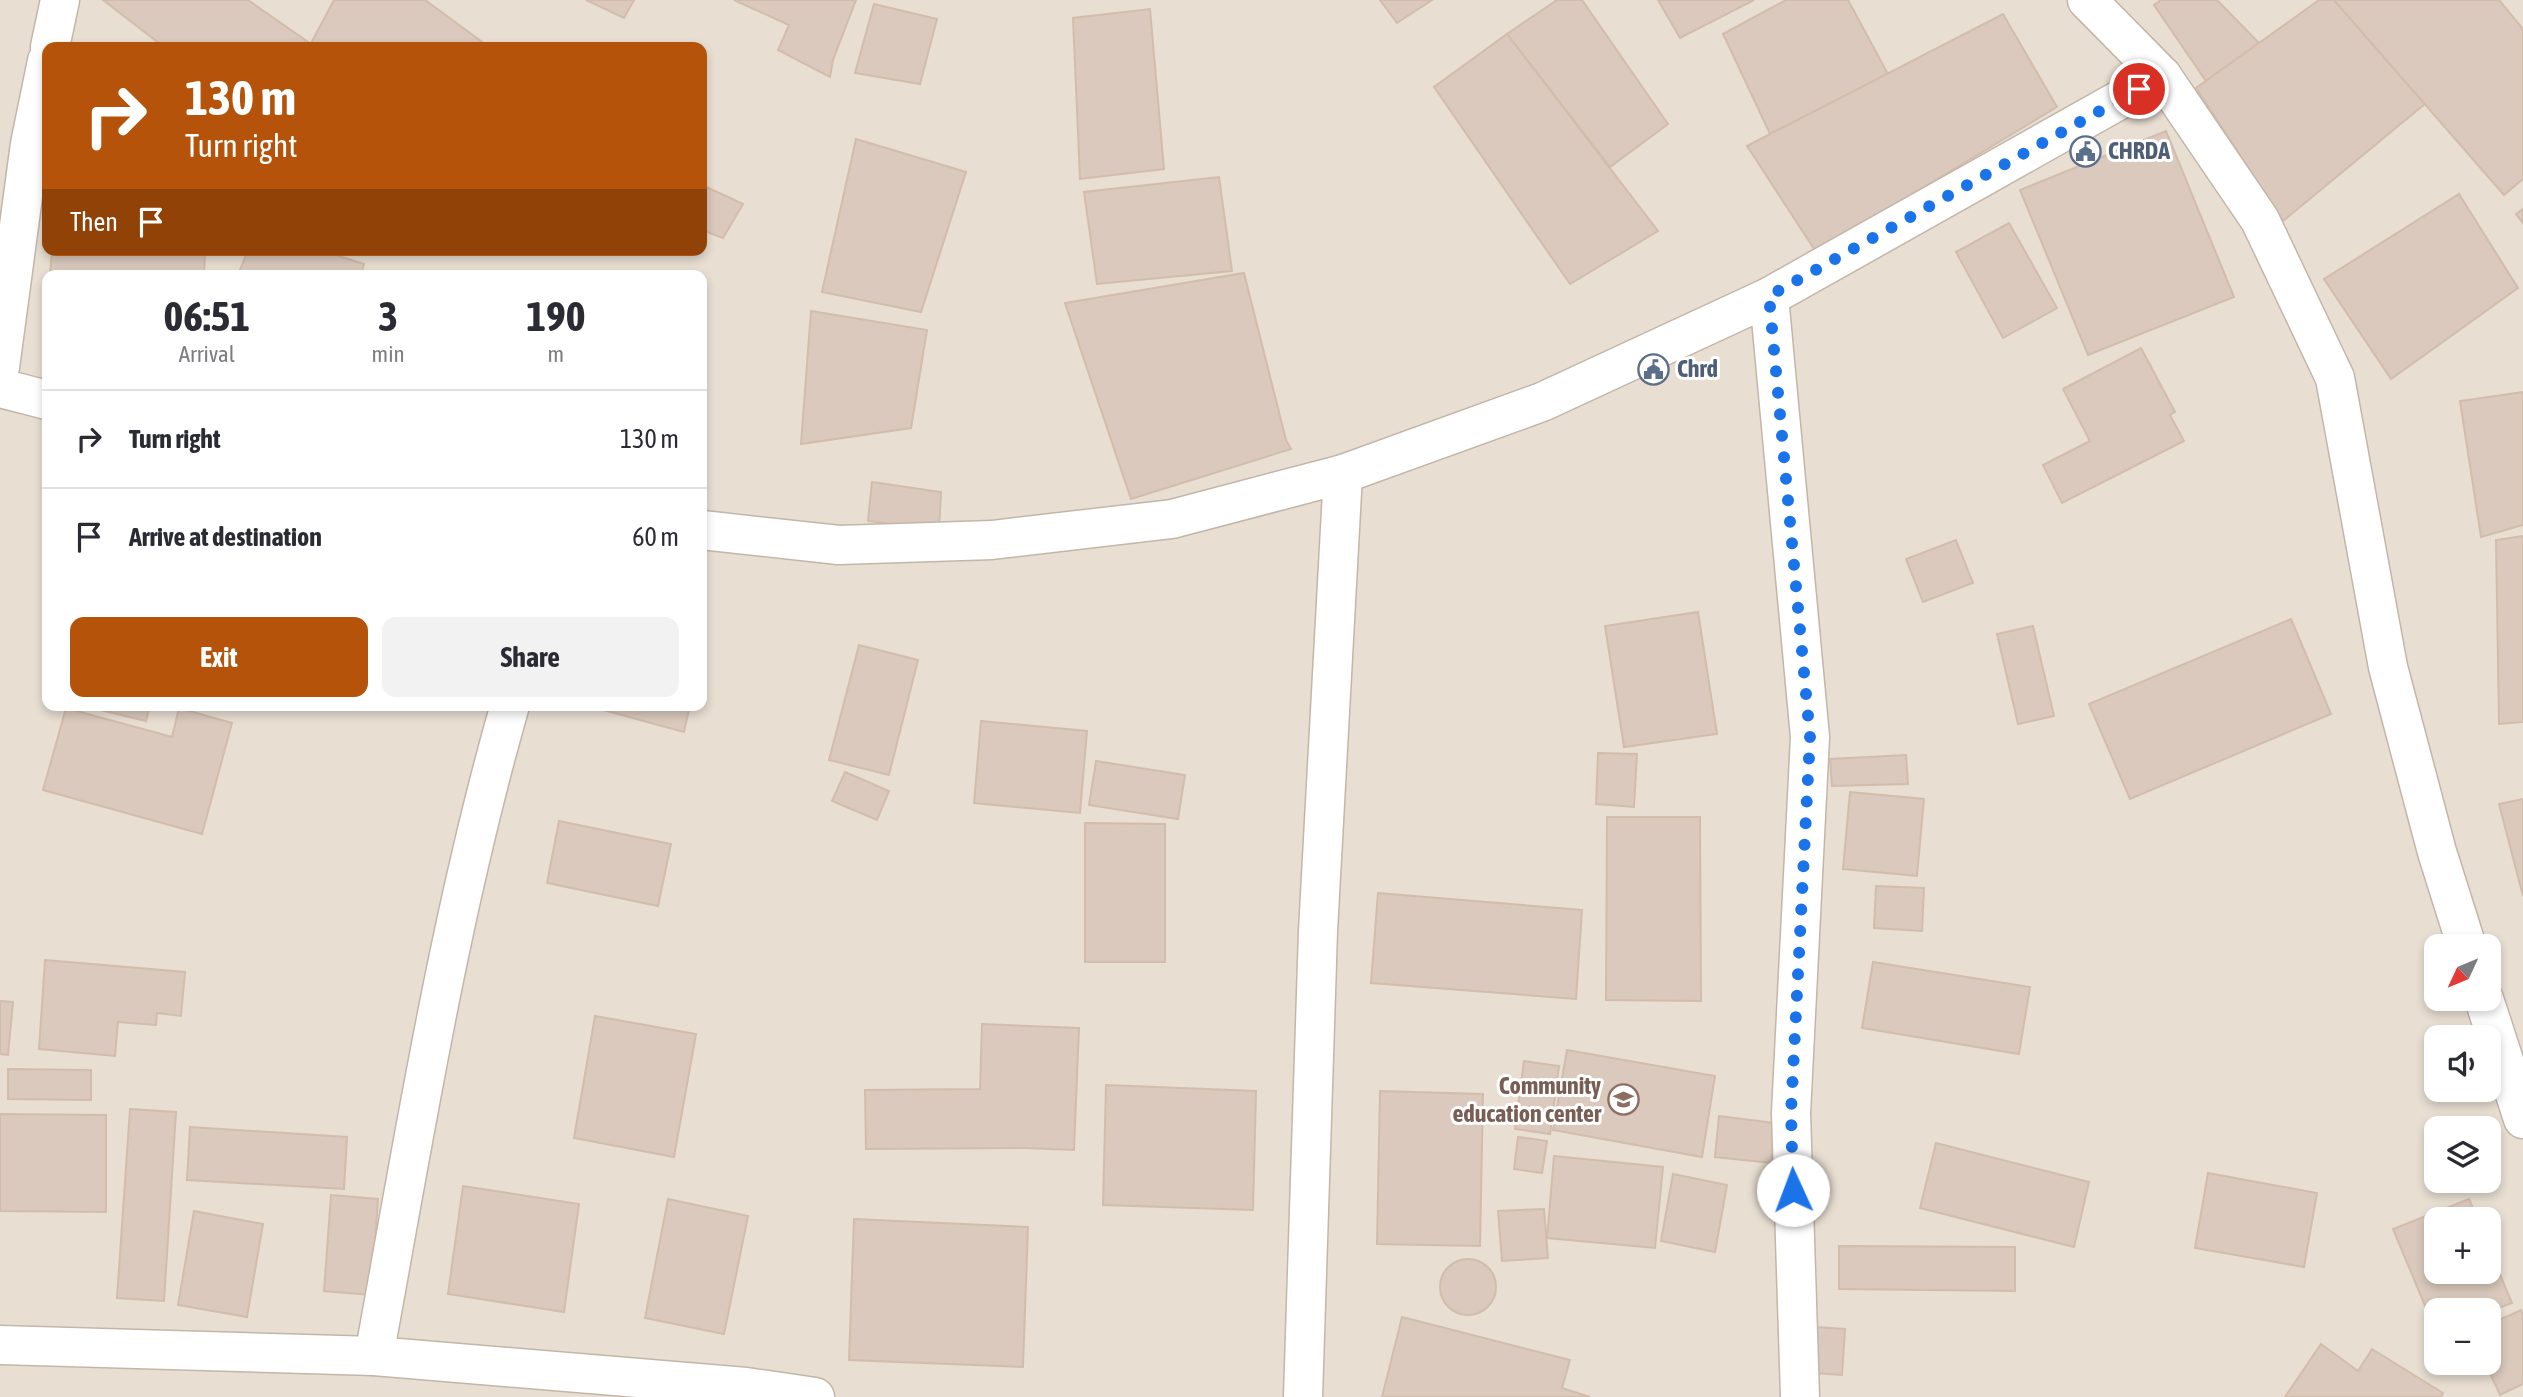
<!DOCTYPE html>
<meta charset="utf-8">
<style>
:root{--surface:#fff;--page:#f2f2f3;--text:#2b2b33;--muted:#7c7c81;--line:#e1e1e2;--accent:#b45309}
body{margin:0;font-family:"Asap Condensed",sans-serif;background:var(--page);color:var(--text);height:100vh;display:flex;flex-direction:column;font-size:26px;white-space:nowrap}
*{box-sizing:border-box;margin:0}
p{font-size:23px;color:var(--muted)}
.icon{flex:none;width:38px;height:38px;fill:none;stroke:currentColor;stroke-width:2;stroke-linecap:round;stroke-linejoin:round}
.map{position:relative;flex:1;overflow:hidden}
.drawer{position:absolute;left:42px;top:270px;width:665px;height:441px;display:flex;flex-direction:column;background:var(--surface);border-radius:14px;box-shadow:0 4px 10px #0003}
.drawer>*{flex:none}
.guide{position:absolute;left:42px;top:42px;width:665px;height:214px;border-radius:14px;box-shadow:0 4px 10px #0003;background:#b45309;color:#fff;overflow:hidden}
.needle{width:46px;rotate:226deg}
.tools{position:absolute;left:2424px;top:934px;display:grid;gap:14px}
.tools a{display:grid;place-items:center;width:77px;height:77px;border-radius:14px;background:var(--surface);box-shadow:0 4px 10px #0003;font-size:35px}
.pin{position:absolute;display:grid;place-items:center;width:60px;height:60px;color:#fff;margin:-30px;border:4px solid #fff;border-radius:50%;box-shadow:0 2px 7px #0007}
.me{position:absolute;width:77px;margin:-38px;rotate:358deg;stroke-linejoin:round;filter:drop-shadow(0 0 5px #0008)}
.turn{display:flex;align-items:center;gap:24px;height:147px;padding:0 28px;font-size:32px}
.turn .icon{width:91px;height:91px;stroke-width:2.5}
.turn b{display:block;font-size:49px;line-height:60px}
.then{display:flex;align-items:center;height:66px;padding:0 28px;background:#0003;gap:14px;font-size:26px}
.eta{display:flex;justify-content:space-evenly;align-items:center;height:119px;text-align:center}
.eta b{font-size:42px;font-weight:700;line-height:49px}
.action{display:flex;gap:14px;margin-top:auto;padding:14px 28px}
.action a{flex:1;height:80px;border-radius:14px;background:var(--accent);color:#fff;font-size:28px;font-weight:700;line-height:80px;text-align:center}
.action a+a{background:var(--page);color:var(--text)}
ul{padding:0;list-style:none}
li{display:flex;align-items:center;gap:21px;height:98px;padding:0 28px;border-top:2px solid var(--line)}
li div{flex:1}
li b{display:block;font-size:26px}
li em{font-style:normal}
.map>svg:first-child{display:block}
.residential{fill:#e8ded2;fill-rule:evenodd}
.building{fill:#dac9bc;stroke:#d2bdac;stroke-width:2}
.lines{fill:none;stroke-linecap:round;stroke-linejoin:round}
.street-casing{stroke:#c3b6a9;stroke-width:41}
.street{stroke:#fff;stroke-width:38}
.route{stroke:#1a73e8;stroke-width:12;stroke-dasharray:0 21.6}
.labels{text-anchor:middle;stroke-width:6;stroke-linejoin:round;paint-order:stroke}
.service-label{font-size:24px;font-weight:bold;fill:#4e5e75;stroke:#fff;text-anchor:start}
.education-label{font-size:24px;font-weight:bold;fill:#785e54;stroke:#fff;text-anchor:end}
</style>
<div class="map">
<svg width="2523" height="1397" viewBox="0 0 2523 1397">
<rect width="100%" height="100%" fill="#f4ede5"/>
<path class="residential" d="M 0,0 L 2523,0 L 2523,1397 L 0,1397 ZM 47,47 L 702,47 L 702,250 L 47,250 ZM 47,275 L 702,275 L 702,705 L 47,705 ZM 2436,947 L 2488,947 L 2488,999 L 2436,999 ZM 2436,1038 L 2488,1038 L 2488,1090 L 2436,1090 ZM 2436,1129 L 2488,1129 L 2488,1181 L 2436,1181 ZM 2436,1220 L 2488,1220 L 2488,1272 L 2436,1272 ZM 2436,1311 L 2488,1311 L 2488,1363 L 2436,1363 Z"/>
<g class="building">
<path d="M 103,0 L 248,0 L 311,44 L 309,47 L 164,47 Z"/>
<path d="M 334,0 L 425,0 L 489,47 L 309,47 Z"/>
<path d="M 586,0 L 634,0 L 624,18 Z"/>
<path d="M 734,0 L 856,0 L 833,60 L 830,77 L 778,50 L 789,25 Z"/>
<path d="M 1380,0 L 1432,0 L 1397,23 Z"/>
<path d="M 1557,0 L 1582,0 L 1668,124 L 1610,167 L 1507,34 Z"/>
<path d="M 1658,0 L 1754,0 L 1680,38 Z"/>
<path d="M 1786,0 L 1848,0 L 1888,74 L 1770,134 L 1723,34 Z"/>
<path d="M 2161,0 L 2217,0 L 2259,43 L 2206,81 L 2154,5 Z"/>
<path d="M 2319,0 L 2334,0 L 2425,104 L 2283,221 L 2196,88 Z"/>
<path d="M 2334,0 L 2499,0 L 2523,29 L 2523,179 L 2504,195 Z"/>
<path d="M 874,4 L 937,19 L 920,84 L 855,73 Z"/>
<path d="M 1150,9 L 1164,169 L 1080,179 L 1073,18 Z"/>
<path d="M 2003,14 L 2057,107 L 1816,252 L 1747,146 Z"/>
<path d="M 1507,34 L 1658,231 L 1570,284 L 1434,87 Z"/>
<path d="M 2166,131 L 2234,297 L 2088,355 L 2020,190 Z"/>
<path d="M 856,139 L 966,172 L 921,312 L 822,292 Z"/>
<path d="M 1219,177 L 1232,271 L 1097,284 L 1084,192 Z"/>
<path d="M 702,185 L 743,204 L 723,238 L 702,230 Z"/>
<path d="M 2459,194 L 2518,288 L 2391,379 L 2324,279 Z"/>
<path d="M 2523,209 L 2523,223 L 2516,214 Z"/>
<path d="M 2009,223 L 2057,308 L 2003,338 L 1956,252 Z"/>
<path d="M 52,250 L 205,250 L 204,275 L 50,275 Z"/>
<path d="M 248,250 L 320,250 L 364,264 L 361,275 L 238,275 Z"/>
<path d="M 1244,273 L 1286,440 L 1291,449 L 1131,499 L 1065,303 Z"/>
<path d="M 811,311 L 927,330 L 911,428 L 801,444 Z"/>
<path d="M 47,312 L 47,358 L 44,358 Z"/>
<path d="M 2141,348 L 2175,412 L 2170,415 L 2184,441 L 2062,503 L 2043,465 L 2090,441 L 2063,389 Z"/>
<path d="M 2523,392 L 2523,525 L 2481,537 L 2460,401 Z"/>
<path d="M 872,482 L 941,492 L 939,530 L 868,521 Z"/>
<path d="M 2523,536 L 2523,722 L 2499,724 L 2496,540 Z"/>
<path d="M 1956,540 L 1973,583 L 1923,602 L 1906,559 Z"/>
<path d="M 1698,612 L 1717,734 L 1624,747 L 1605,626 Z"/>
<path d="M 2291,619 L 2331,714 L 2130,799 L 2089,704 Z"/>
<path d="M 2033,626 L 2054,716 L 2018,724 L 1997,634 Z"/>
<path d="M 859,645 L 918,660 L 889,775 L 829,760 Z"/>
<path d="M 80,705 L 150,705 L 146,721 Z"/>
<path d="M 585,705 L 690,705 L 684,732 Z"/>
<path d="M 66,708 L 172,737 L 179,708 L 232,723 L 202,834 L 43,790 Z"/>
<path d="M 981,721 L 1087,731 L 1080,813 L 974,803 Z"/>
<path d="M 1598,753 L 1637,754 L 1634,807 L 1596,804 Z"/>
<path d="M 1906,755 L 1908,784 L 1832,786 L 1830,759 Z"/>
<path d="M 1096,761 L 1185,775 L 1178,819 L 1089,805 Z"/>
<path d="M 845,772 L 889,791 L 877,820 L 832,801 Z"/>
<path d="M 1850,792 L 1924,799 L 1917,876 L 1843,869 Z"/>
<path d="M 2523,799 L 2523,896 L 2499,804 Z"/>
<path d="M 1607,817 L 1700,817 L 1701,1001 L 1606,1000 Z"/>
<path d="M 559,821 L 671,844 L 658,906 L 547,883 Z"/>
<path d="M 1085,823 L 1165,824 L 1165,962 L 1085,962 Z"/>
<path d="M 1876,886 L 1924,888 L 1922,931 L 1874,928 Z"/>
<path d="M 1378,893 L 1582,910 L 1576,999 L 1371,983 Z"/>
<path d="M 45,960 L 185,972 L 181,1016 L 157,1013 L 156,1025 L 118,1022 L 115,1056 L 39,1049 Z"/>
<path d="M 1873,962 L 2030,987 L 2019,1054 L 1862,1028 Z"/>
<path d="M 0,1001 L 13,1002 L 8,1055 L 0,1054 Z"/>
<path d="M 595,1016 L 696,1034 L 674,1157 L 574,1138 Z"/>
<path d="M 982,1024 L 1079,1028 L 1074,1150 L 1024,1148 L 866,1149 L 865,1090 L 980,1089 Z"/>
<path d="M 1567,1050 L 1715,1076 L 1702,1157 L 1553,1130 Z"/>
<path d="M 1524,1061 L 1559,1066 L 1550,1134 L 1515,1129 Z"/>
<path d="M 8,1069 L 91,1070 L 91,1100 L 8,1099 Z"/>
<path d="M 1106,1085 L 1256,1091 L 1253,1210 L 1103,1205 Z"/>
<path d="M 1380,1091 L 1483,1094 L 1480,1246 L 1377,1244 Z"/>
<path d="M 130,1109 L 176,1112 L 164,1301 L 117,1298 Z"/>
<path d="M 0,1114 L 106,1115 L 106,1212 L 0,1211 Z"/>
<path d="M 1719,1116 L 1775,1123 L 1771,1163 L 1715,1157 Z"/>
<path d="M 190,1127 L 347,1137 L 344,1189 L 187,1180 Z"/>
<path d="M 1518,1137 L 1547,1141 L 1542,1173 L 1514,1169 Z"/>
<path d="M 1936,1143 L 2089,1182 L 2074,1247 L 1920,1208 Z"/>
<path d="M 1554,1156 L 1663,1167 L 1655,1248 L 1547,1238 Z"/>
<path d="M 2208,1173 L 2317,1193 L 2304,1267 L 2195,1248 Z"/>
<path d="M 1673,1174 L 1727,1185 L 1715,1252 L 1661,1241 Z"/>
<path d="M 463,1186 L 579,1204 L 564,1312 L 448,1294 Z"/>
<path d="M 331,1195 L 378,1199 L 371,1295 L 324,1291 Z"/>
<path d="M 668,1199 L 748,1216 L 724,1334 L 645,1318 Z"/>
<path d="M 2469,1199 L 2478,1220 L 2436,1220 L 2436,1272 L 2488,1272 L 2488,1246 L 2512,1303 L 2488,1312 L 2436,1311 L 2436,1332 L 2393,1229 Z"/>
<path d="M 1544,1209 L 1548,1258 L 1502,1261 L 1498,1211 Z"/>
<path d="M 194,1211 L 263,1224 L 247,1317 L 178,1305 Z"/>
<path d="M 854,1219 L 1028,1227 L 1023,1367 L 849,1360 Z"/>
<path d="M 1839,1246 L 2015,1247 L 2015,1291 L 1839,1289 Z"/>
<circle cx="1468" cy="1287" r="28"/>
<path d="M 2521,1310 L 2523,1315 L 2523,1384 L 2500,1395 L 2485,1363 L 2488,1363 L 2488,1325 Z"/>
<path d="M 1402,1317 L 1570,1360 L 1562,1388 L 1590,1397 L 1382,1397 Z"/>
<path d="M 1816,1327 L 1845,1329 L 1842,1375 L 1813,1373 Z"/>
<path d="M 2321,1344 L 2358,1371 L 2372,1349 L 2443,1393 L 2441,1397 L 2285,1397 Z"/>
</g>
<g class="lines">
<defs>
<g id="street">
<path d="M 2087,0 L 2162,76 L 2260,220 L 2335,378 L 2388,667 L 2437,852 L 2467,947"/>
<path d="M 50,47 L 60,0"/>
<path d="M 1769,297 L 1810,737 L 1791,1113 L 1800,1397"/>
<path d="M 0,367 L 30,144 L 47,61"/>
<path d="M 0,388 L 47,400"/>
<path d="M 702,530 L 839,545 L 992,540 L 1172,519 L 1343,474 L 1542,402 L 1769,297 L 2162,76"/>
<path d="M 2484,999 L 2523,1119"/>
<path d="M 0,1345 L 374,1356 L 746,1387 L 815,1397"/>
<path d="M 374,1356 C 414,1138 449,918 510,705"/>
<path d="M 1303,1397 L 1318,931 L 1343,474"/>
</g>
</defs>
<use href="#street" class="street-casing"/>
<use href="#street" class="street"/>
</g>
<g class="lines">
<path class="route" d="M 1793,1190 L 1791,1112 L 1810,737 L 1769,296 L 2139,89"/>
</g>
<defs>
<symbol id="civic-ring" viewBox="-11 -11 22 22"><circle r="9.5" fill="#fff" stroke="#5c6f8a" stroke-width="1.5"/><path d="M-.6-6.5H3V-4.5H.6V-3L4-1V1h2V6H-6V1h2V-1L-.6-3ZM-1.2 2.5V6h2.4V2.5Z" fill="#5c6f8a"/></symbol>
<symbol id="university-ring" viewBox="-11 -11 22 22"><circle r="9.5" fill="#fff" stroke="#8d6e63" stroke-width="1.5"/><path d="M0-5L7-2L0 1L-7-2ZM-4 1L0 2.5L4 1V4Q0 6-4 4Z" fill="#8d6e63"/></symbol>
</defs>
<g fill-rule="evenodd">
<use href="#civic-ring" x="2068" y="134" width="35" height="35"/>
<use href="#civic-ring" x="1636" y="352" width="35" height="35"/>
<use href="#university-ring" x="1606" y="1082" width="35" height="35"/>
</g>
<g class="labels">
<g class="service-label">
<text x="2108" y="159">CHRDA</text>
<text x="1677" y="377">Chrd</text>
</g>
<g class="education-label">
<text x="1601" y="1094">Community<tspan x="1601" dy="28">education center</tspan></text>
</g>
</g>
</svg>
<div class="tools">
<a><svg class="needle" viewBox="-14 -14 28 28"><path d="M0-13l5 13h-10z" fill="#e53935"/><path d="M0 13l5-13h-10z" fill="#7c7c81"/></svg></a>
<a><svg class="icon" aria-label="sound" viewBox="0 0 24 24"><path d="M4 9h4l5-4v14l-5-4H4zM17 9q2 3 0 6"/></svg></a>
<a><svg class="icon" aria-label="layers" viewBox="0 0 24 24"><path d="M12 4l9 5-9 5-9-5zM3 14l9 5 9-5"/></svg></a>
<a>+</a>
<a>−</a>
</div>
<div class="pin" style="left:2139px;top:89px;background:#d93025"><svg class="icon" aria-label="arrive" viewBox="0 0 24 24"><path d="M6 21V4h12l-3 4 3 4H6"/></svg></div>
<svg class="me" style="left:1793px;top:1190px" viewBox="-20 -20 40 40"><circle r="19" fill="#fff"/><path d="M0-13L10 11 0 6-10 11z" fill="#1a73e8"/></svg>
<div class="guide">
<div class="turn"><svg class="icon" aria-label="right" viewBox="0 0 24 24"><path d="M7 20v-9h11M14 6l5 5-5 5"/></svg><div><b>130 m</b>Turn right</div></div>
<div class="then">Then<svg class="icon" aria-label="arrive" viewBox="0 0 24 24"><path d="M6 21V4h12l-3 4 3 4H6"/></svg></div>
</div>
<section class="drawer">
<div class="eta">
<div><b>06:51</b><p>Arrival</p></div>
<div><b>3</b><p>min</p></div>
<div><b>190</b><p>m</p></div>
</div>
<ul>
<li><svg class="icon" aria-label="right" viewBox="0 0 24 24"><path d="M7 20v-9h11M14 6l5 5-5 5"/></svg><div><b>Turn right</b></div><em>130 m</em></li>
<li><svg class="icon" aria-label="arrive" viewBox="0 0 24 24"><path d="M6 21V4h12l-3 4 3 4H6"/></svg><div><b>Arrive at destination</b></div><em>60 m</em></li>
</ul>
<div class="action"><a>Exit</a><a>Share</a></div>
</section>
</div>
